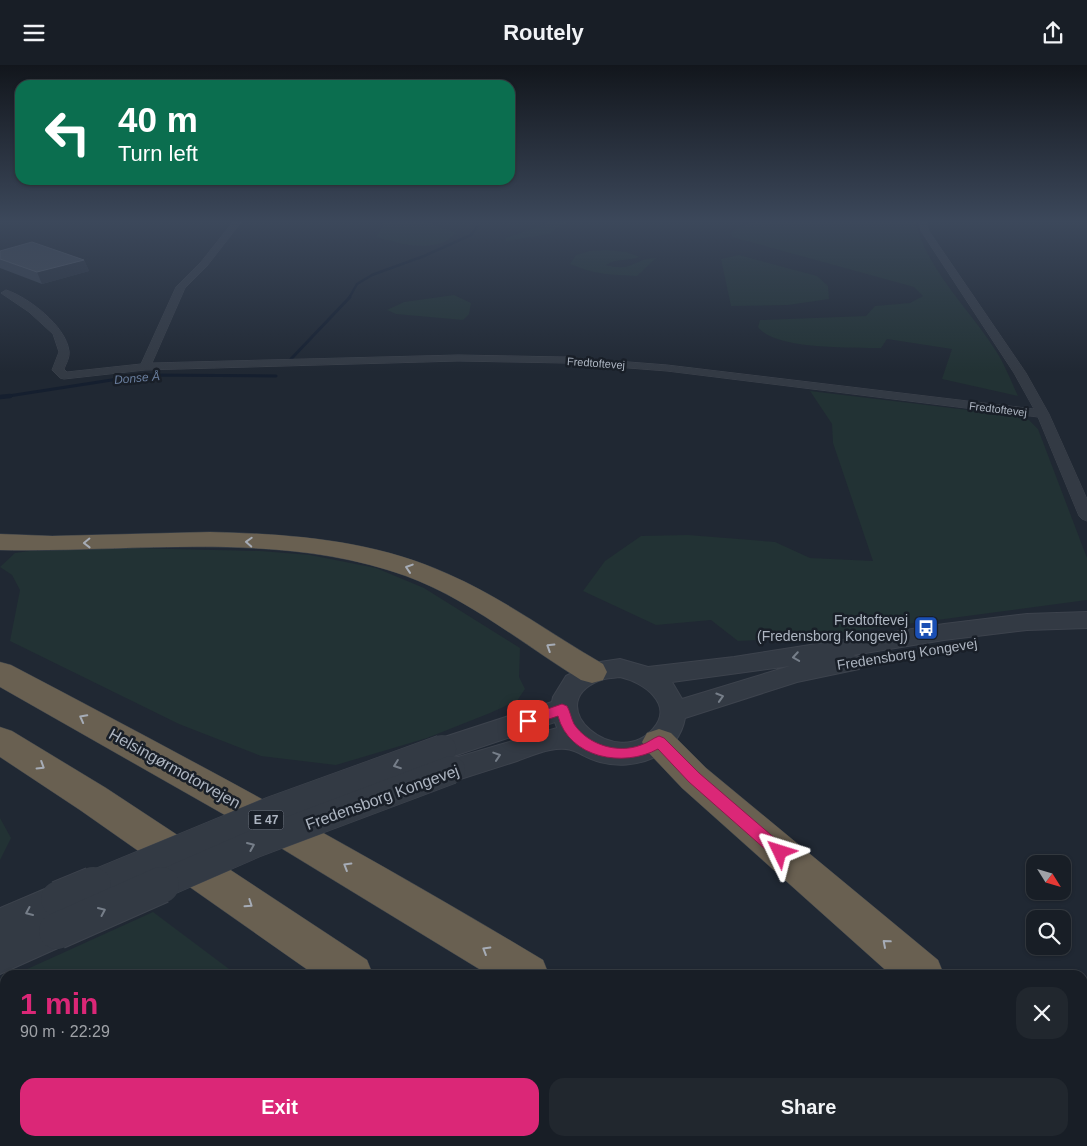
<!DOCTYPE html>
<meta charset="utf-8">
<style>
:root{--surface:#181e26;--page:#21272e;--text:#f1f3f6;--muted:#9fa2a7;--line:#363c43;--accent:#db2777}
body{margin:0;font-family:Arial,sans-serif;background:var(--page);color:var(--text);height:100vh;display:flex;flex-direction:column;font-size:19px;white-space:nowrap}
*{box-sizing:border-box;margin:0}
p{font-size:16px;color:var(--muted)}
.icon{flex:none;width:28px;height:28px;fill:none;stroke:currentColor;stroke-width:2;stroke-linecap:round;stroke-linejoin:round}
.map{position:relative;flex:1;overflow:hidden}
.drawer{position:absolute;left:0px;top:905px;width:1088px;height:176px;display:flex;flex-direction:column;background:var(--surface);border-radius:15px 15px 0 0;box-shadow:0 1px 4px #0004,0 0 0 1px var(--line)}
.drawer>*{flex:none}
.top-card{position:absolute;left:15px;top:15px;width:500px;height:105px;border-radius:15px;box-shadow:0 1px 4px #0004,0 0 0 1px var(--line);background:#0b6e4f;color:#fff;overflow:hidden}
.needle{width:32px;rotate:127deg}
.tools{position:absolute;left:1026px;top:790px;display:grid;gap:10px}
.tools a{display:grid;place-items:center;width:45px;height:45px;border-radius:10px;background:var(--surface);box-shadow:0 1px 4px #0004,0 0 0 1px var(--line);font-size:25px}
.pin{position:absolute;display:grid;place-items:center;width:42px;height:42px;color:#fff;margin:-21px;border-radius:10px;box-shadow:0 2px 8px #0006}
.me{position:absolute;width:55px;margin:-28px;rotate:311deg;stroke-linejoin:round;filter:drop-shadow(0 0 4px #0008)}
.turn{display:flex;align-items:center;gap:18px;height:105px;padding:0 20px;font-size:22px}
.turn .icon{width:65px;height:65px;stroke-width:2.5}
.turn b{display:block;font-size:35px;line-height:42px}
.round{display:grid;place-items:center;flex:none;width:52px;height:52px;border-radius:15px;background:var(--page)}
.head{display:flex;align-items:center;justify-content:space-between;height:85px;padding:0 20px}
h1{font-size:30px;font-weight:600;line-height:38px;color:var(--accent)}
.action{display:flex;gap:10px;margin-top:auto;padding:10px 20px}
.action a{flex:1;height:58px;border-radius:15px;background:var(--accent);color:#fff;font-size:20px;font-weight:600;line-height:58px;text-align:center}
.action a+a{background:var(--page);color:var(--text)}
header{display:flex;justify-content:space-between;align-items:center;height:65px;padding:0 20px;background:var(--surface);font-size:22px;font-weight:600}
.map>svg:first-child{display:block}
.green{fill:#223234}
.lines{fill:none;stroke-linecap:round;stroke-linejoin:round}
.stream-far2{stroke:#151f2f;stroke-width:2.5}
.stream-far1{stroke:#151f2f;stroke-width:3}
.stream{stroke:#151f2f;stroke-width:4.5}
.minor-casing{stroke:#3d434d;stroke-width:1}
.tertiary-casing{stroke:#3d434d;stroke-width:2}
.motorway-casing{stroke:#3b424b;stroke-width:1}
.minor{fill:#333a44;fill-rule:evenodd}
.tertiary{fill:#333a44;fill-rule:evenodd}
.motorway{fill:#696051;fill-rule:evenodd}
.tertiary-bridge-far1-casing{stroke:#3d434d;stroke-width:29;stroke-linecap:butt}
.tertiary-bridge-casing{stroke:#3d434d;stroke-width:38;stroke-linecap:butt}
.tertiary-bridge-far1{stroke:#333a44;stroke-width:28}
.tertiary-bridge{stroke:#333a44;stroke-width:36}
.wall{fill:#394250}
.shaded-wall{fill:#2a323f}
.building{fill:#454e5c;stroke:#565e6c}
.oneway{stroke:#a6acb6}
.oneway2{stroke:#767e89}
.route{fill:#db2777;stroke:#8e194d}
.labels{text-anchor:middle;stroke-width:5;stroke-linejoin:round;paint-order:stroke}
.far-street-label{font-size:11px;fill:#adb5c1;stroke:#191f28}
.far-water-label{font-size:12px;font-style:italic;fill:#697e9e;stroke:#191f28}
.shield{fill:#191f28;stroke:#818893;stroke-width:1}
.shield-label{font-size:12px;font-weight:bold;fill:#adb5c1}
.poi-label{font-size:14px;fill:#adb5c1;stroke:#191f28;text-anchor:end}
.street-label{font-size:14px;fill:#adb5c1;stroke:#191f28}
.near-street-label{font-size:16px;fill:#adb5c1;stroke:#191f28}
</style>
<header><svg class="icon" aria-label="menu" viewBox="0 0 24 24"><path d="M4 6h16M4 12h16M4 18h16"/></svg>Routely<svg class="icon" aria-label="share" viewBox="0 0 24 24"><path d="M12 15V3M7 8l5-5 5 5M5 13v7h14v-7"/></svg></header>
<div class="map">
<svg width="1087" height="1081" viewBox="0 0 1087 1081">
<rect width="100%" height="100%" fill="#202833"/>
<g class="green">
<path d="M 386,156 L 430,156 L 431,159 L 456,168 C 435,190 402,179 376,172 Z"/>
<path d="M 549,156 L 568,156 L 549,169 L 506,176 L 506,173 L 541,161 Z"/>
<path d="M 754,156 L 915,156 C 928,207 969,243 996,286 C 1005,300 1011,316 1018,331 L 942,314 L 952,284 L 887,274 L 881,283 C 852,282 775,285 758,262 L 760,255 L 866,251 L 875,241 L 910,238 L 923,231 L 914,222 L 732,172 L 731,168 L 745,159 L 755,157 Z"/>
<path d="M 606,185 L 626,187 L 640,192 C 628,196 617,193 606,200 C 633,208 636,192 656,193 L 637,211 C 612,210 592,209 570,199 L 576,190 L 589,186 Z"/>
<path d="M 739,190 L 817,211 L 828,221 L 829,234 L 788,240 L 731,241 L 721,194 Z"/>
<path d="M 454,230 L 471,238 L 469,249 L 463,255 L 396,249 L 387,245 L 404,237 Z"/>
<path d="M 810,326 L 1019,351 L 1029,355 L 1038,364 L 1087,493 L 1087,535 L 801,573 L 738,576 L 711,555 L 656,560 L 583,526 L 605,496 L 641,471 L 688,470 L 775,477 L 810,493 L 873,496 L 833,378 L 832,359 Z"/>
<path d="M 133,483 L 260,486 L 310,490 L 376,503 L 424,523 L 520,583 L 519,612 L 525,624 L 517,636 L 490,648 L 427,673 L 336,700 L 261,691 L 179,659 L 10,576 L 20,525 L 12,510 L 0,502 L 15,488 L 29,486 Z"/>
<path d="M 0,753 L 11,773 L 0,795 Z"/>
<path d="M 153,847 L 237,910 L 14,910 Z"/>
<path d="M 5,914 L 5,1076 L 458,1076 L 464,1081 L 0,1081 L 0,916 Z"/>
</g>
<g class="lines">
<path class="stream-far2" d="M 349,233 L 357,219 L 372,210 L 424,191 L 471,170 L 478,160 L 476,156"/>
<g class="stream-far1">
<path d="M 291,294 L 350,232"/>
<path d="M 2,332 L 144,310 L 276,311"/>
</g>
<path class="stream" d="M 0,332 L 10,331"/>
<defs>
<path id="minor" d="M 234,156 L 242,156 L 207,201 L 185,223 L 152,298 L 458,290 L 565,292 L 667,300 L 1034,344 L 1014,308 L 921,166 L 919,156 L 926,156 L 929,166 L 1026,308 L 1049,349 L 1087,434 L 1087,456 L 1082,454 L 1079,451 L 1038,352 L 667,306 L 565,298 L 458,296 L 145,305 L 64,314 L 60,313 L 52,305 L 59,287 L 53,269 L 29,247 L 1,228 L 6,225 C 28,232 66,261 69,286 C 70,292 66,299 64,304 L 67,307 L 141,299 L 176,222 L 201,197 Z"/>
<g id="tertiary">
<path d="M 1087,547 L 1087,563 L 1027,565 L 944,575 L 853,590 L 859,592 L 862,598 L 859,604 L 797,617 L 685,653 C 678,692 634,706 600,697 C 578,691 576,680 550,685 C 539,687 528,692 517,696 C 495,703 473,710 451,717 L 441,713 L 437,705 L 441,697 L 557,663 L 555,657 L 442,695 L 432,692 L 428,684 L 432,676 L 552,637 L 553,632 L 566,611 L 593,598 L 620,594 L 648,602 L 734,592 L 944,559 L 1027,549 ZM 790,601 L 682,634 L 672,617 ZM 620,612 C 643,617 675,639 653,664 C 617,706 540,641 598,616 C 604,613 613,613 620,612 Z"/>
<path d="M 59,818 L 70,823 L 75,834 L 70,845 L 59,850 L 69,854 L 74,866 L 69,878 L 0,909 L 0,843 Z"/>
</g>
<g id="motorway">
<path d="M 210,467 C 291,469 373,475 448,509 C 503,533 551,569 603,599 L 607,607 L 603,615 L 592,618 L 581,615 C 524,580 469,534 406,511 C 279,465 133,488 0,485 L 0,469 L 52,471 Z"/>
<path d="M 0,597 L 11,600 C 190,694 369,790 543,895 L 549,910 L 489,910 L 253,766 L 0,622 Z"/>
<path d="M 0,662 L 12,666 L 106,723 L 367,895 L 373,910 L 315,910 L 80,745 L 0,692 Z"/>
<path d="M 659,664 L 671,668 L 706,703 L 938,895 L 944,910 L 891,910 L 682,723 L 647,686 L 642,677 L 647,668 Z"/>
<path d="M 1082,1022 L 1087,1024 L 1087,1073 L 1082,1071 Z"/>
<path d="M 562,1076 L 616,1076 L 618,1081 L 564,1081 Z"/>
<path d="M 764,1076 L 820,1076 L 822,1081 L 766,1081 Z"/>
</g>
</defs>
<use href="#minor" class="minor-casing"/>
<use href="#tertiary" class="tertiary-casing"/>
<use href="#motorway" class="motorway-casing"/>
<use href="#minor" class="minor"/>
<use href="#tertiary" class="tertiary"/>
<use href="#motorway" class="motorway"/>
<defs>
<g id="tertiary-bridge-far1">
<path d="M 90,821 L 271,746 L 442,684"/>
<path d="M 158,821 L 254,779 L 451,705"/>
</g>
<g id="tertiary-bridge">
<path d="M 59,834 L 93,820"/>
<path d="M 57,866 L 161,820"/>
</g>
</defs>
<use href="#tertiary-bridge-far1" class="tertiary-bridge-far1-casing"/>
<use href="#tertiary-bridge" class="tertiary-bridge-casing"/>
<use href="#tertiary-bridge-far1" class="tertiary-bridge-far1"/>
<use href="#tertiary-bridge" class="tertiary-bridge"/>
</g>
<path class="wall" d="M 0,186 L 84,195 L 89,206 L 42,219 L 0,203 Z"/>
<path class="shaded-wall" d="M 84,195 L 89,206 L 42,219 L 37,207 Z"/>
<path class="building" d="M 32,177 L 84,195 L 37,207 L 0,194 L 0,186 Z"/>
<defs><path id="oneway-chevron" d="M-2-3.5L2.5 0L-2 3.5" fill="none" stroke-width="1.6" stroke-linecap="round" stroke-linejoin="round" transform="scale(1.25)"/></defs>
<g class="oneway">
<use href="#oneway-chevron" transform="translate(249 477) rotate(-177)"/>
<use href="#oneway-chevron" transform="translate(87 478) rotate(179)"/>
<use href="#oneway-chevron" transform="translate(409 503) rotate(-162)"/>
<use href="#oneway-chevron" transform="translate(550 582) rotate(-148)"/>
<use href="#oneway-chevron" transform="translate(83 653) rotate(-152)"/>
<use href="#oneway-chevron" transform="translate(41 701) rotate(32)"/>
<use href="#oneway-chevron" transform="translate(347 801) rotate(-149)"/>
<use href="#oneway-chevron" transform="translate(249 839) rotate(34)"/>
<use href="#oneway-chevron" transform="translate(886 878) rotate(-139)"/>
<use href="#oneway-chevron" transform="translate(486 885) rotate(-149)"/>
</g>
<g class="oneway2">
<use href="#oneway-chevron" transform="translate(796 592) rotate(171)"/>
<use href="#oneway-chevron" transform="translate(720 632) rotate(-17)"/>
<use href="#oneway-chevron" transform="translate(497 691) rotate(-18)"/>
<use href="#oneway-chevron" transform="translate(397 700) rotate(160)"/>
<use href="#oneway-chevron" transform="translate(251 781) rotate(-23)"/>
<use href="#oneway-chevron" transform="translate(102 846) rotate(-24)"/>
<use href="#oneway-chevron" transform="translate(29 847) rotate(156)"/>
</g>
<linearGradient id="sky" x2="0" y2="1"><stop stop-color="#12161c"/><stop offset="0.51" stop-color="#3c485b"/><stop offset="1" stop-color="#3c485b" stop-opacity="0"/></linearGradient>
<rect width="1087" height="307" fill="url(#sky)"/>
<path class="route" d="M 562,639 L 567,641 C 570,646 571,653 574,659 C 588,680 618,689 641,680 C 648,678 653,673 659,671 L 664,673 L 699,708 L 785,782 L 787,787 L 785,792 L 780,794 L 774,792 L 689,717 L 658,684 C 623,703 569,693 558,651 L 528,661 L 524,659 L 522,656 L 524,652 Z"/>
<defs>
<symbol id="bus-square" viewBox="-11 -11 22 22"><rect x="-9" y="-9" width="18" height="18" rx="4" fill="#1a4fb4" stroke="#191f28"/><path d="M-5-6H5V4H4V6H2V4H-2V6H-4V4H-5ZM-3.5-4V0h7V-4ZM-3.5 1.2v1.5H-2V1.2ZM2 1.2v1.5H3.5V1.2Z" fill="#fff"/></symbol>
</defs>
<g fill-rule="evenodd">
<use href="#bus-square" x="912" y="549" width="28" height="28"/>
</g>
<g class="labels">
<g class="far-street-label">
<text transform="translate(596 298) rotate(4)" y="4">Fredtoftevej</text>
<text transform="translate(998 344) rotate(7)" y="4">Fredtoftevej</text>
</g>
<g class="far-water-label">
<text transform="translate(137 313) rotate(-5)" y="4">Donse Å</text>
</g>
<rect class="shield" x="248.5" y="745.5" width="35" height="19" rx="4"/>
<g class="shield-label">
<text x="266" y="759">E 47</text>
</g>
<g class="poi-label">
<text x="908" y="560">Fredtoftevej<tspan x="908" dy="16">(Fredensborg Kongevej)</tspan></text>
</g>
<g class="street-label">
<text transform="translate(907 589) rotate(-9)" y="5">Fredensborg Kongevej</text>
</g>
<g class="near-street-label">
<text transform="translate(175 703) rotate(29)" y="6">Helsingørmotorvejen</text>
<text transform="translate(382 732) rotate(-20)" y="6">Fredensborg Kongevej</text>
</g>
</g>
</svg>
<div class="tools">
<a><svg class="needle" viewBox="-14 -14 28 28"><path d="M0-13l5 13h-10z" fill="#e53935"/><path d="M0 13l5-13h-10z" fill="#9fa2a7"/></svg></a>
<a><svg class="icon" aria-label="search" viewBox="0 0 24 24"><circle cx="10" cy="10" r="6"/><path d="M15 15l6 6"/></svg></a>
</div>
<div class="pin" style="left:528px;top:656px;background:#d93025"><svg class="icon" aria-label="arrive" viewBox="0 0 24 24"><path d="M6 21V4h12l-3 4 3 4H6"/></svg></div>
<svg class="me" style="left:780px;top:787px" viewBox="-20 -20 40 40"><path d="M0-17L14 15 0 8-14 15z" fill="#db2777" stroke="#fff" stroke-width="4"/></svg>
<div class="top-card">
<div class="turn"><svg class="icon" aria-label="left" viewBox="0 0 24 24"><path d="M17 20v-9H6M10 6l-5 5 5 5"/></svg><div><b>40 m</b>Turn left</div></div>
</div>
<section class="drawer">
<div class="head"><div><h1>1 min</h1><p>90 m · 22:29</p></div><a class="round"><svg class="icon" aria-label="close" viewBox="0 0 24 24"><path d="M6 6l12 12M18 6L6 18"/></svg></a></div>
<div class="action"><a>Exit</a><a>Share</a></div>
</section>
</div>
